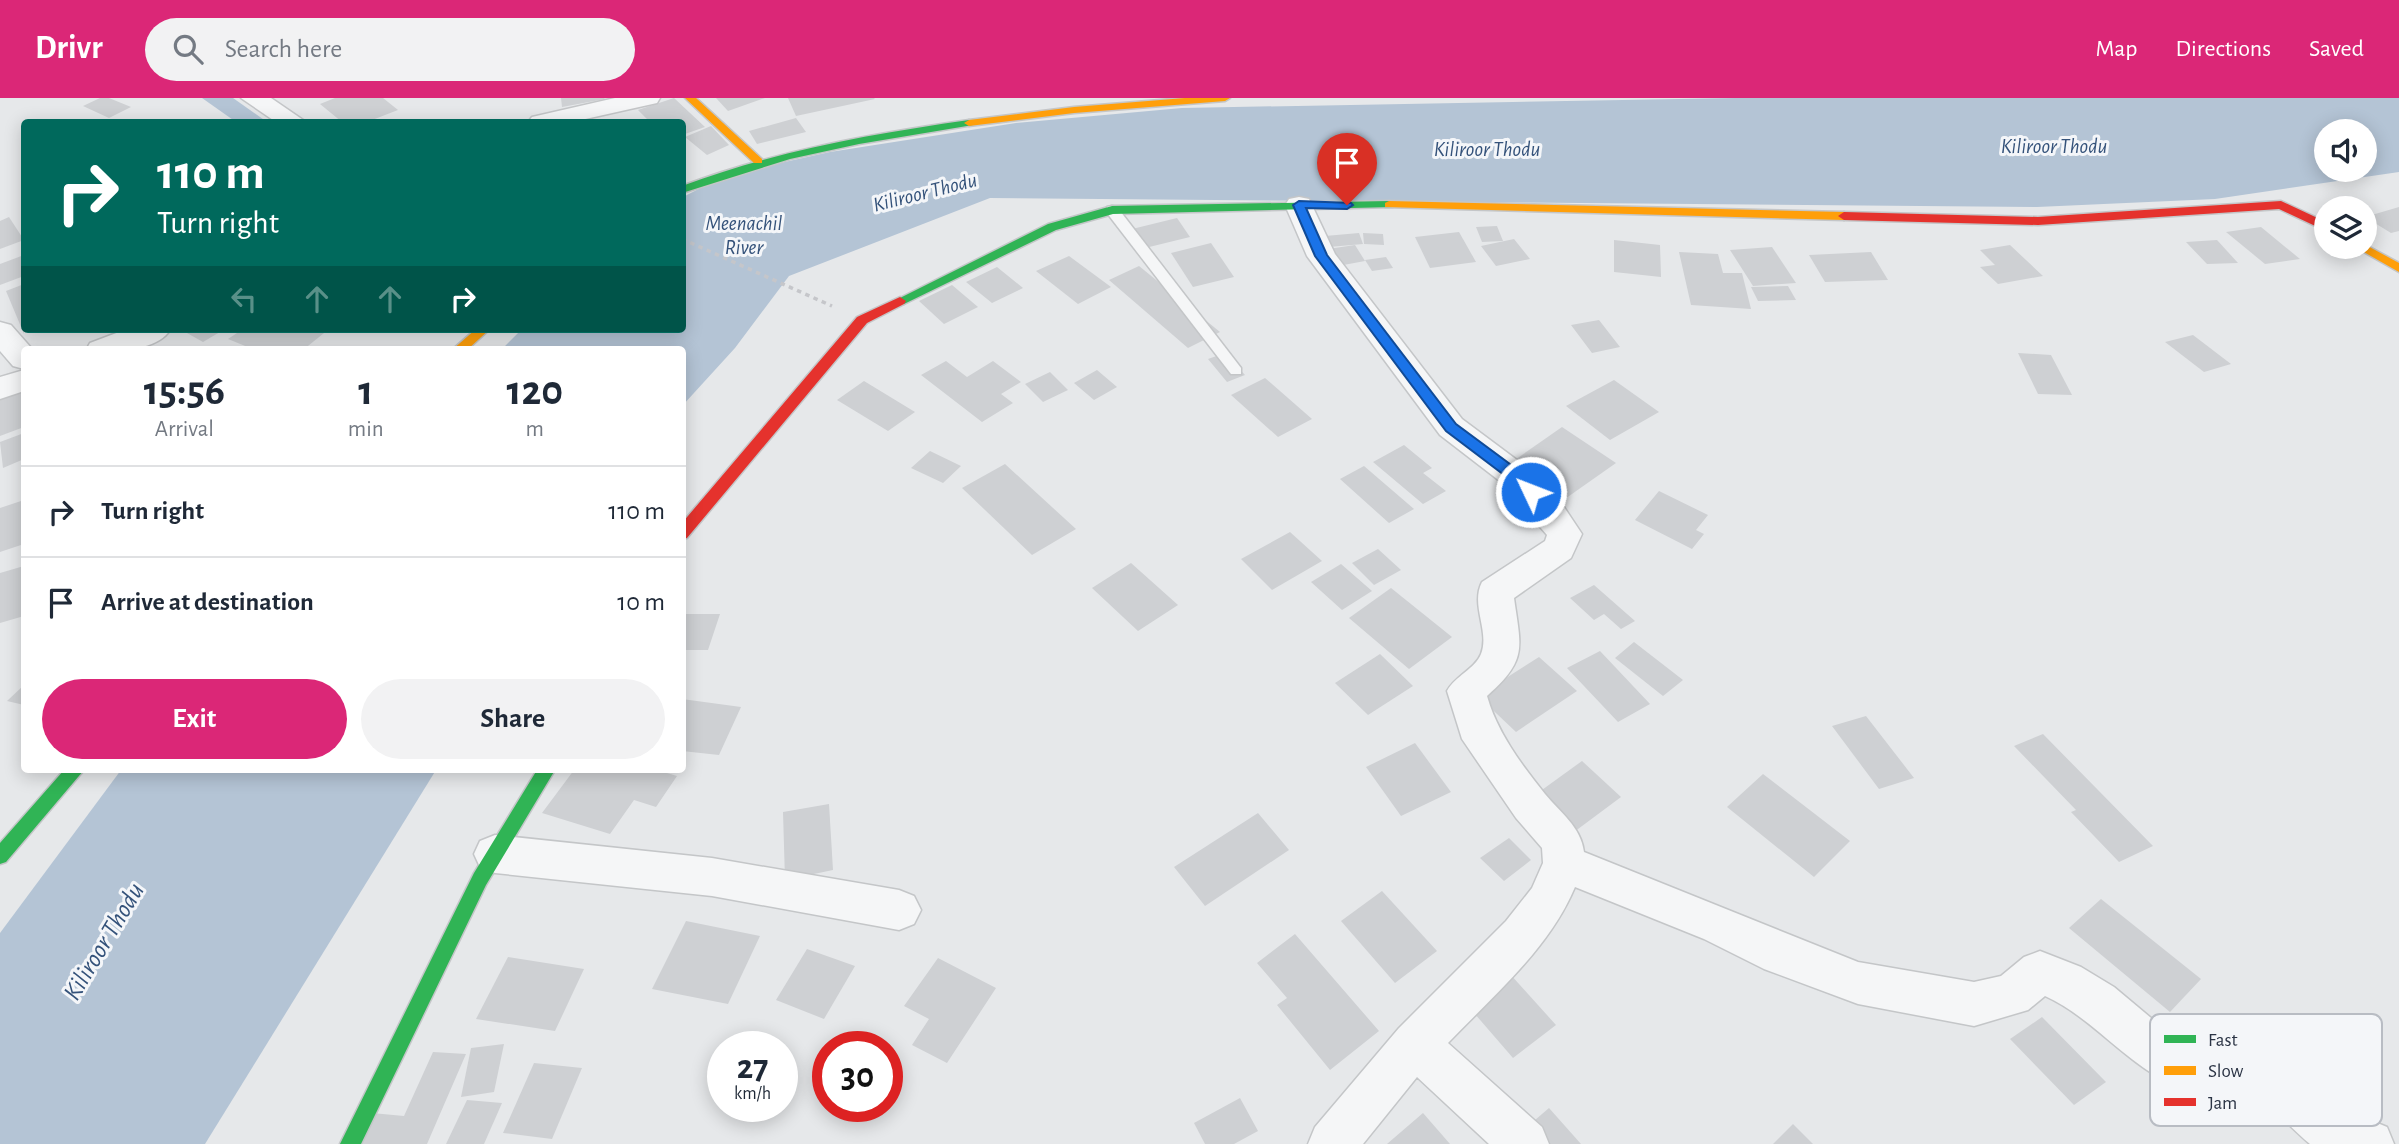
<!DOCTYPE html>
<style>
:root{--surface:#fff;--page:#f2f2f3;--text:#1f2937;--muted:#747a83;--line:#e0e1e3;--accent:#db2777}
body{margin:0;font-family:"Alegreya Sans",sans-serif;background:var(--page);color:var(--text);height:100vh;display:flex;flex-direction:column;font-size:26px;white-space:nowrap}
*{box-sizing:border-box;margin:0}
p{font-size:23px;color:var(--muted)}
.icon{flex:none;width:38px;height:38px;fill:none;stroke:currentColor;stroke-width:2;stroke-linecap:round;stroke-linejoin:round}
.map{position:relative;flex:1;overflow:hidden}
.details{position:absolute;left:21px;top:248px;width:665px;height:427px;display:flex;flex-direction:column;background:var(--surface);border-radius:7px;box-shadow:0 4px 18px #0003}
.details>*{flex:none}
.guide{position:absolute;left:21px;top:21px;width:665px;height:214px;border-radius:7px;box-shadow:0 4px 18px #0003;background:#00695c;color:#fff;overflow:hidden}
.fabs{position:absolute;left:2314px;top:21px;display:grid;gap:14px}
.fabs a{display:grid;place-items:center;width:63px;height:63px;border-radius:50%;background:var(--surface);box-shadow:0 4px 18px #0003;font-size:35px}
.speed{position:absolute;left:707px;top:933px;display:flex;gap:14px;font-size:35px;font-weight:700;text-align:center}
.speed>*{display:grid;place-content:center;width:91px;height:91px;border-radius:50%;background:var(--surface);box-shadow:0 4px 18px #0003;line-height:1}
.speed small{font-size:18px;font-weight:400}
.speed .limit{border:10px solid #d22;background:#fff;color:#111}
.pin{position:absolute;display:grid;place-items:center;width:60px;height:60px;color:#fff;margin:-72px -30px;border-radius:50% 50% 50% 0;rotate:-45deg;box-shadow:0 0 7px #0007}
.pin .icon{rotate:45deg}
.me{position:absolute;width:77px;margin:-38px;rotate:313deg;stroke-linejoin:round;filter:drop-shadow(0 0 5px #0008)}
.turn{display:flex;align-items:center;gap:24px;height:147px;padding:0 21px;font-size:32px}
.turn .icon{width:91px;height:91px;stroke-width:2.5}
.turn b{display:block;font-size:49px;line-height:60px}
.lanes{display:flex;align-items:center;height:66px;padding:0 21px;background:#0003;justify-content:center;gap:35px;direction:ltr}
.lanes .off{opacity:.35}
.eta{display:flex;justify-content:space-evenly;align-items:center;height:119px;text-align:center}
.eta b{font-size:42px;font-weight:700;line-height:49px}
.button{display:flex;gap:14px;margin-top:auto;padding:14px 21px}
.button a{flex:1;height:80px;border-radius:42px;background:var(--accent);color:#fff;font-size:28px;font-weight:700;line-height:80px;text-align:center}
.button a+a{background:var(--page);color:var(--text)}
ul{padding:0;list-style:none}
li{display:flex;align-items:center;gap:21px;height:91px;padding:0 21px;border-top:2px solid var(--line)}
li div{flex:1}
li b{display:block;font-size:26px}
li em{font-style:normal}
header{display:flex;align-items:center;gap:42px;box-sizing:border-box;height:98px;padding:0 35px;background:var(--accent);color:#fff}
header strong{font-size:33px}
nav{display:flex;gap:38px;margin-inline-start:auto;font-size:24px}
.search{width:490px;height:63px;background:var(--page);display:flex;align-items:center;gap:18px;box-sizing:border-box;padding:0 24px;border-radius:38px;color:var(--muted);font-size:26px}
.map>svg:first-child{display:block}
.water{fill:#b4c4d5;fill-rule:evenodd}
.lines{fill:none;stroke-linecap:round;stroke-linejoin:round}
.canal{fill:#b4c4d5;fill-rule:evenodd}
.building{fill:#ced0d3}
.lane-casing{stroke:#c4c6c8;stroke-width:3}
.street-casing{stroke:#c4c6c8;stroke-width:3}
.fast-casing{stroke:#c4c6c8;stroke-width:3}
.slow-casing{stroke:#c4c6c8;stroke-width:3}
.jam-casing{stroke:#c4c6c8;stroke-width:3}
.path{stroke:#c5c6ca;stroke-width:3.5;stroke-dasharray:4.5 4.5;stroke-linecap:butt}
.lane{fill:#f5f6f7;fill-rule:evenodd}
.street{fill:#f5f6f7;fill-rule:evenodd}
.fast{fill:#30b455;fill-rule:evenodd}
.slow{fill:#ff9f0a;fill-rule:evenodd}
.jam{fill:#e5322d;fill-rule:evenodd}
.route{fill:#1a73e8;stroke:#114b97;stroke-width:2}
.labels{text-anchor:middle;stroke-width:6;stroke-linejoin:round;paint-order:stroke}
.far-water-label{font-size:21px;font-style:italic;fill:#34527a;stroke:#f4f6f9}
.water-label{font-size:26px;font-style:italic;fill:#34527a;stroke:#f4f6f9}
.key{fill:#f4f6f9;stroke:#b8bcc3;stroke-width:2}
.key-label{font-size:19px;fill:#2b3445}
</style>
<header>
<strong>Drivr</strong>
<div class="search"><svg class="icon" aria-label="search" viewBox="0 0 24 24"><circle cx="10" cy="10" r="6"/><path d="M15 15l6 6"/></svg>Search here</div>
<nav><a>Map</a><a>Directions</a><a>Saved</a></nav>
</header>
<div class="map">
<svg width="2399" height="1046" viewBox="0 0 2399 1046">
<rect width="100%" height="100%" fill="#e6e8ea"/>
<g class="water">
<path d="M 1735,0 L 2399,0 L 2399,74 L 2215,101 L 2037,109 L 990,100 L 789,178 L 735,250 L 683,307 L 682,252 L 501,252 L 522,231 L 682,231 L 683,99 L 726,77 L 830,54 L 1016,25 L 1182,10 ZM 2326,33 L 2364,33 L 2364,72 L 2326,72 Z"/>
<path d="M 121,672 L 436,672 L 205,1046 L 0,1046 L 0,835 Z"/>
</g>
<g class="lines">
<path class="canal" d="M 202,0 L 233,0 L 267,24 L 236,24 Z"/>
</g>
<g class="building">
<path d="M 100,0 L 109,0 L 131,9 L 109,20 L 83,8 Z"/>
<path d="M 335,0 L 383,0 L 398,12 L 367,24 L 342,24 L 320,6 Z"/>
<path d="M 561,0 L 604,0 L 605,1 L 562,9 Z"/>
<path d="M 674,0 L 705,29 L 685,36 L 682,24 L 650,24 L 638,12 Z"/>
<path d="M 716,0 L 765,0 L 728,13 Z"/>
<path d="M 788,0 L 874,0 L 875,1 L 796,18 Z"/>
<path d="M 796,20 L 806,34 L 757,46 L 749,33 Z"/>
<path d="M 711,28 L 729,47 L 707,57 L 685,39 Z"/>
<path d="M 2399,109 L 2399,133 L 2391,135 L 2365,119 Z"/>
<path d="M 9,119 L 24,142 L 0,151 L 0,123 Z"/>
<path d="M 1177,120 L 1190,139 L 1141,151 L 1128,132 Z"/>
<path d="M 1497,128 L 1503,143 L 1482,144 L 1476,129 Z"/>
<path d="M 2261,129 L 2300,161 L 2265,166 L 2226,134 Z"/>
<path d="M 1459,134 L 1476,164 L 1430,170 L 1415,139 Z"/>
<path d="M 1359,135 L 1363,146 L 1329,149 L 1325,138 Z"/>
<path d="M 1363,135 L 1383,136 L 1384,147 L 1364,146 Z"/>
<path d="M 1514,141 L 1530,161 L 1496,168 L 1481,148 Z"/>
<path d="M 1614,142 L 1660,147 L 1661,179 L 1614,174 Z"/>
<path d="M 2217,142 L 2238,165 L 2207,166 L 2186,144 Z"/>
<path d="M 1211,145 L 1234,179 L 1193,189 L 1171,155 Z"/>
<path d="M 1355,147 L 1365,163 L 1338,168 L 1328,151 Z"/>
<path d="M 2010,147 L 2043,178 L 1998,186 L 1980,169 L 1995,167 L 1980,152 Z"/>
<path d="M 1772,149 L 1796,185 L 1753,188 L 1730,152 Z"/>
<path d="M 1679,154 L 1718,156 L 1723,175 L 1742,175 L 1751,211 L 1691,207 Z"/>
<path d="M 1871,154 L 1888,182 L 1825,184 L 1809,157 Z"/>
<path d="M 24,157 L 24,178 L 0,187 L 0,166 Z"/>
<path d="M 1069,158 L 1111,189 L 1078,206 L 1036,173 Z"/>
<path d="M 1386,159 L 1393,170 L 1372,173 L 1365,162 Z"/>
<path d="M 1139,168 L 1220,234 L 1188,250 L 1109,182 Z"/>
<path d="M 997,169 L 1023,190 L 992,205 L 966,184 Z"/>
<path d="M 24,186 L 24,236 L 6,193 Z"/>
<path d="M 952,187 L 978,209 L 944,226 L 919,203 Z"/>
<path d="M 1788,188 L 1796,202 L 1758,203 L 1751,189 Z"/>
<path d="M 1599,222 L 1620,249 L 1592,255 L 1571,227 Z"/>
<path d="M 193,231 L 225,231 L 203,244 L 187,235 Z"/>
<path d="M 243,231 L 329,231 L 303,252 L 255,252 L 228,241 Z"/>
<path d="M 2193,237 L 2231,266 L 2204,274 L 2165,244 Z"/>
<path d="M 1225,255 L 1245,277 L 1227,284 L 1208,261 Z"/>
<path d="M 2018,255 L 2051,257 L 2072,297 L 2038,296 Z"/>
<path d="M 946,263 L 967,279 L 993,263 L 1021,284 L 1001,296 L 1013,305 L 982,324 L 921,277 Z"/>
<path d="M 1097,272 L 1117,289 L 1094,302 L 1074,285 Z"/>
<path d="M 1050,274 L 1068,292 L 1043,304 L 1025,286 Z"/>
<path d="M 1265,280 L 1312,321 L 1278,339 L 1231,297 Z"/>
<path d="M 1614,282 L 1659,314 L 1610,342 L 1566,308 Z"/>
<path d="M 864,283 L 915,314 L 888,333 L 837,302 Z"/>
<path d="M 24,284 L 24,329 L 0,338 L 0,292 Z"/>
<path d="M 1562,329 L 1616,365 L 1562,403 L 1509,366 Z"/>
<path d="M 24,335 L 24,361 L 3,370 L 0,344 Z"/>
<path d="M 1404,347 L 1432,370 L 1423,375 L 1446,393 L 1423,406 L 1373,364 Z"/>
<path d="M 930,353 L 961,368 L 943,385 L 911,370 Z"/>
<path d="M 1005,366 L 1076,431 L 1032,457 L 962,390 Z"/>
<path d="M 1364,368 L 1414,411 L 1389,425 L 1340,381 Z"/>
<path d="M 1659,393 L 1708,417 L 1696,432 L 1704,436 L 1692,451 L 1635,422 Z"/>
<path d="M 24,402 L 24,446 L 0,454 L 0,410 Z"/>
<path d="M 1290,434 L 1322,463 L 1272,492 L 1241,461 Z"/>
<path d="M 1378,451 L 1401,472 L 1374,487 L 1352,465 Z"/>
<path d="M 1131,465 L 1178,507 L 1138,533 L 1092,490 Z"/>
<path d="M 1341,466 L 1372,493 L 1342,512 L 1311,484 Z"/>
<path d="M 24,468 L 24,518 L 0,525 L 0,475 Z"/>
<path d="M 1594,487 L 1635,523 L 1621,531 L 1604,516 L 1594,522 L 1570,500 Z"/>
<path d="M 1391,490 L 1452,539 L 1409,571 L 1349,520 Z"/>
<path d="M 682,516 L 720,516 L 708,552 L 682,552 Z"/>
<path d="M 1634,544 L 1683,582 L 1663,598 L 1615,560 Z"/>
<path d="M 1600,553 L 1650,606 L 1618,624 L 1567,570 Z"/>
<path d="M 1380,556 L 1413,588 L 1368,617 L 1335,585 Z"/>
<path d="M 1539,559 L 1577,593 L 1516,634 L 1478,598 Z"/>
<path d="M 24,587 L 24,607 L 7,603 Z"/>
<path d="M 682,601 L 741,609 L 719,657 L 682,653 Z"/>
<path d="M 1866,618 L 1914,680 L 1879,691 L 1832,628 Z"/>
<path d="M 2043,636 L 2153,748 L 2119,764 L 2071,714 L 2076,712 L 2014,648 Z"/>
<path d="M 1415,645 L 1451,694 L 1401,718 L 1366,669 Z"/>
<path d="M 1582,663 L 1621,699 L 1574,734 L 1535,697 Z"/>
<path d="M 574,672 L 657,672 L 677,678 L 656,709 L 634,702 L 610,736 L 542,715 Z"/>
<path d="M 1763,676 L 1850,743 L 1814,779 L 1727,709 Z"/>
<path d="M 829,706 L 833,772 L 785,782 L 783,714 Z"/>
<path d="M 1258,715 L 1289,752 L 1205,808 L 1174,769 Z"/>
<path d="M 1509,740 L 1531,762 L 1504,783 L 1480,760 Z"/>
<path d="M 1382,793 L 1437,853 L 1395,885 L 1341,823 Z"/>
<path d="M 2101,801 L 2201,881 L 2170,914 L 2069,830 Z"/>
<path d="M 686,823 L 760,838 L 728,906 L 652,891 Z"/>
<path d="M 1295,836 L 1379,933 L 1330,972 L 1277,907 L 1287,900 L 1257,865 Z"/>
<path d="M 807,851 L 855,868 L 824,921 L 776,902 Z"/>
<path d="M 508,859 L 584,871 L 555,933 L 476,921 Z"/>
<path d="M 938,860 L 996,890 L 947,965 L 912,947 L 929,921 L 904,908 Z"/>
<path d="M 1510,876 L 1556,927 L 1513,960 L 1468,908 Z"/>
<path d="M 2042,919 L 2106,984 L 2074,1007 L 2010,941 Z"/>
<path d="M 504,946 L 494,994 L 461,999 L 471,950 Z"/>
<path d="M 433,954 L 466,956 L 427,1046 L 358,1046 L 372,1015 L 404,1018 Z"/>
<path d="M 534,965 L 582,970 L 552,1041 L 503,1035 Z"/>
<path d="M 1240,1000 L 1258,1033 L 1234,1046 L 1205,1046 L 1194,1025 Z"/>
<path d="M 467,1002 L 502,1005 L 484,1046 L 446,1046 Z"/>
<path d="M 1549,1010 L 1581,1046 L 1519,1046 L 1514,1040 Z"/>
<path d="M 1423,1015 L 1450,1046 L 1387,1046 Z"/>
<path d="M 1793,1026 L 1813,1046 L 1773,1046 Z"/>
</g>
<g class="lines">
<defs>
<path id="lane" d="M 1112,108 L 1117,109 L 1241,270 L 1241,276 L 1231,276 L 1107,115 L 1107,109 Z"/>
<g id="street">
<path d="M 241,0 L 271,0 L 306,24 L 276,24 Z"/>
<path d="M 615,0 L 660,0 L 657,5 L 572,24 L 528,24 L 532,19 Z"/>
<path d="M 1299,99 L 1309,101 L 1335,156 L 1462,321 L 1525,368 L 1560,403 L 1582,436 L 1571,460 L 1514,500 C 1521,550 1528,562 1487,598 C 1497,634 1521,666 1545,696 C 1560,714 1581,729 1584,754 L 1858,864 L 1974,884 L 2001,878 L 2024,859 L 2040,853 L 2081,869 L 2114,889 L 2169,935 L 2189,945 L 2225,940 L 2272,953 L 2354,1020 L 2370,1022 L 2387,1029 L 2394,1046 L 2310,1046 C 2287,1027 2259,992 2229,987 C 2205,983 2193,998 2167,984 C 2122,961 2091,919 2045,898 L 2028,912 L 1974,928 L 1858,906 L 1764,871 L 1704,841 L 1575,789 C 1549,851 1494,897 1448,945 L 1542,1029 L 1549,1046 L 1489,1046 L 1417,979 L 1363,1046 L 1308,1046 L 1315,1029 L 1399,930 L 1506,823 L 1532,790 L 1543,765 L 1542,750 L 1516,720 L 1462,641 L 1447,593 C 1455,578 1475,571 1481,556 C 1490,533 1470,507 1482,484 L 1545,443 L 1547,437 L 1501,384 L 1440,337 L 1307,158 L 1285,107 L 1289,101 Z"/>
<path d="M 0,224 L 11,227 L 33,252 L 24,252 L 24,271 L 13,268 L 0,253 Z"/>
<path d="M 127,231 L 171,231 C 155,256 111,252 86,252 L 90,245 Z"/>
<path d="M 24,272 L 24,293 L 0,301 L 0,279 Z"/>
<path d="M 495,737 L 712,760 L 899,792 L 914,798 L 921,812 L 914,826 L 899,832 L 712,798 L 495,775 L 480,769 L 474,756 L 480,743 Z"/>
</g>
<g id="fast">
<path d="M 969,22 L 974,25 L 973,27 L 859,46 L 790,61 L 682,95 L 682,88 C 775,53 871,36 969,22 Z"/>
<path d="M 1389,103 L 1393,105 L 1393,109 L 1113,116 L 1056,132 L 904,206 L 896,206 L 894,203 L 1048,126 L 1112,108 Z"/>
<path d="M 64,672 L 84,672 L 6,764 L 0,766 L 0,745 Z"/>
<path d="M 537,672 L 555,672 L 486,787 L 361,1046 L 340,1046 L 474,775 Z"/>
</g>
<g id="slow">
<path d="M 685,0 L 696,0 L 762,61 L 762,65 L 754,65 Z"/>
<path d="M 1185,0 L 1230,0 L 1225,3 L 1074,15 L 969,28 L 964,25 L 969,22 L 1074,9 Z"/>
<path d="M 1389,103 L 1844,114 L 1850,118 L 1844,122 L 1385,109 L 1385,105 Z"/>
<path d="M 2364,146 L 2399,165 L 2399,174 L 2355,149 L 2364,149 Z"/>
<path d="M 476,231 L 490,231 L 467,252 L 452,252 Z"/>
</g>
<g id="jam">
<path d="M 2281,103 L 2326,124 L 2326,133 L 2279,111 L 2038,127 L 1844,122 L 1838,118 L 1844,114 L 2038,119 Z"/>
<path d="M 900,199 L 906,203 L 904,206 L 867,225 L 687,440 L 682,441 L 682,425 L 857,219 Z"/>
</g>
</defs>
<use href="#lane" class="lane-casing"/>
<use href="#street" class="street-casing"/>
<use href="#fast" class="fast-casing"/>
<use href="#slow" class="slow-casing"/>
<use href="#jam" class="jam-casing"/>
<path class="path" d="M 682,141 L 832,208"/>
<use href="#lane" class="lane"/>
<use href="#street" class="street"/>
<use href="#fast" class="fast"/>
<use href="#slow" class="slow"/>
<use href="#jam" class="jam"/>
</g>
<path class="route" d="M 1299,103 L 1351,105 L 1353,107 L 1347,111 L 1306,110 L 1327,157 L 1456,326 L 1518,372 L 1536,391 L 1536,398 L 1525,398 L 1508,380 L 1446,333 L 1315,158 L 1293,107 Z"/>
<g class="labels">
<g class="far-water-label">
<text x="2054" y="55">Kiliroor Thodu</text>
<text x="1487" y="58">Kiliroor Thodu</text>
<text transform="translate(925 94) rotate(-14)" y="7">Kiliroor Thodu</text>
<text x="744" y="132">Meenachil<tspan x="744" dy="24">River</tspan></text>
</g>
<g class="water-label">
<text transform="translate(103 843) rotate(-59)" y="9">Kiliroor Thodu</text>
</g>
</g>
<rect x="2150" y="916" width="232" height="112" rx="10" class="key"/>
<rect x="2164" y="937" width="32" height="8" fill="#30b455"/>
<rect x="2164" y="968" width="32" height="9" fill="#ff9f0a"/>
<rect x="2164" y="1000" width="32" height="8" fill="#e5322d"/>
<g class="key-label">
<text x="2208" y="948">Fast</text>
<text x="2208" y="979">Slow</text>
<text x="2208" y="1011">Jam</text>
</g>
</svg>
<div class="fabs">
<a><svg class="icon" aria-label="sound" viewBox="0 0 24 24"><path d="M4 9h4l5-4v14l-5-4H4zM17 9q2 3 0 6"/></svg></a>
<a><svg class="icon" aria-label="layers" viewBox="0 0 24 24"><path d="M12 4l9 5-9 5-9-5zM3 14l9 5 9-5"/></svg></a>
</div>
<div class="speed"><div>27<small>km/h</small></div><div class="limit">30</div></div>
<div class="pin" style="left:1347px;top:107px;background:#d93025"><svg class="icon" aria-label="arrive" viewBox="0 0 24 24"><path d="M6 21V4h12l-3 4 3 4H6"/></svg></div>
<svg class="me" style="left:1531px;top:394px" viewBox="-20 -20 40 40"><circle r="17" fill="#1a73e8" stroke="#fff" stroke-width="3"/><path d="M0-11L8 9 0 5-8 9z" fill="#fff"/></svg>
<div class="guide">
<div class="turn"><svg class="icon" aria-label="right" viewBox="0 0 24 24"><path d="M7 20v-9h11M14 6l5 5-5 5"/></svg><div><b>110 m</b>Turn right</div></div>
<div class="lanes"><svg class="icon off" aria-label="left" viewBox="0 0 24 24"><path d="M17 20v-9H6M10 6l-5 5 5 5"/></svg><svg class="icon off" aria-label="ahead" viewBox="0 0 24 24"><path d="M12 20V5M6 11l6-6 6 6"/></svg><svg class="icon off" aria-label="ahead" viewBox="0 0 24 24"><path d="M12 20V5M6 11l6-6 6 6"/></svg><svg class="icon" aria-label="right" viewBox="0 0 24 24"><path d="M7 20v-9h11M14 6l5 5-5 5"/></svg></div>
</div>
<section class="details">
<div class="eta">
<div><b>15:56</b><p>Arrival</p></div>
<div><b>1</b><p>min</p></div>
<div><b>120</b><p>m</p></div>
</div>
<ul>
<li><svg class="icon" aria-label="right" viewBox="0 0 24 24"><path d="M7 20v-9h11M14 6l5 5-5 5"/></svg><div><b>Turn right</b></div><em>110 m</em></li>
<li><svg class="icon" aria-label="arrive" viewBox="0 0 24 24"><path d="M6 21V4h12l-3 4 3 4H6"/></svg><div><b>Arrive at destination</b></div><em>10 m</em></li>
</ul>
<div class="button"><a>Exit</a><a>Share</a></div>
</section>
</div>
